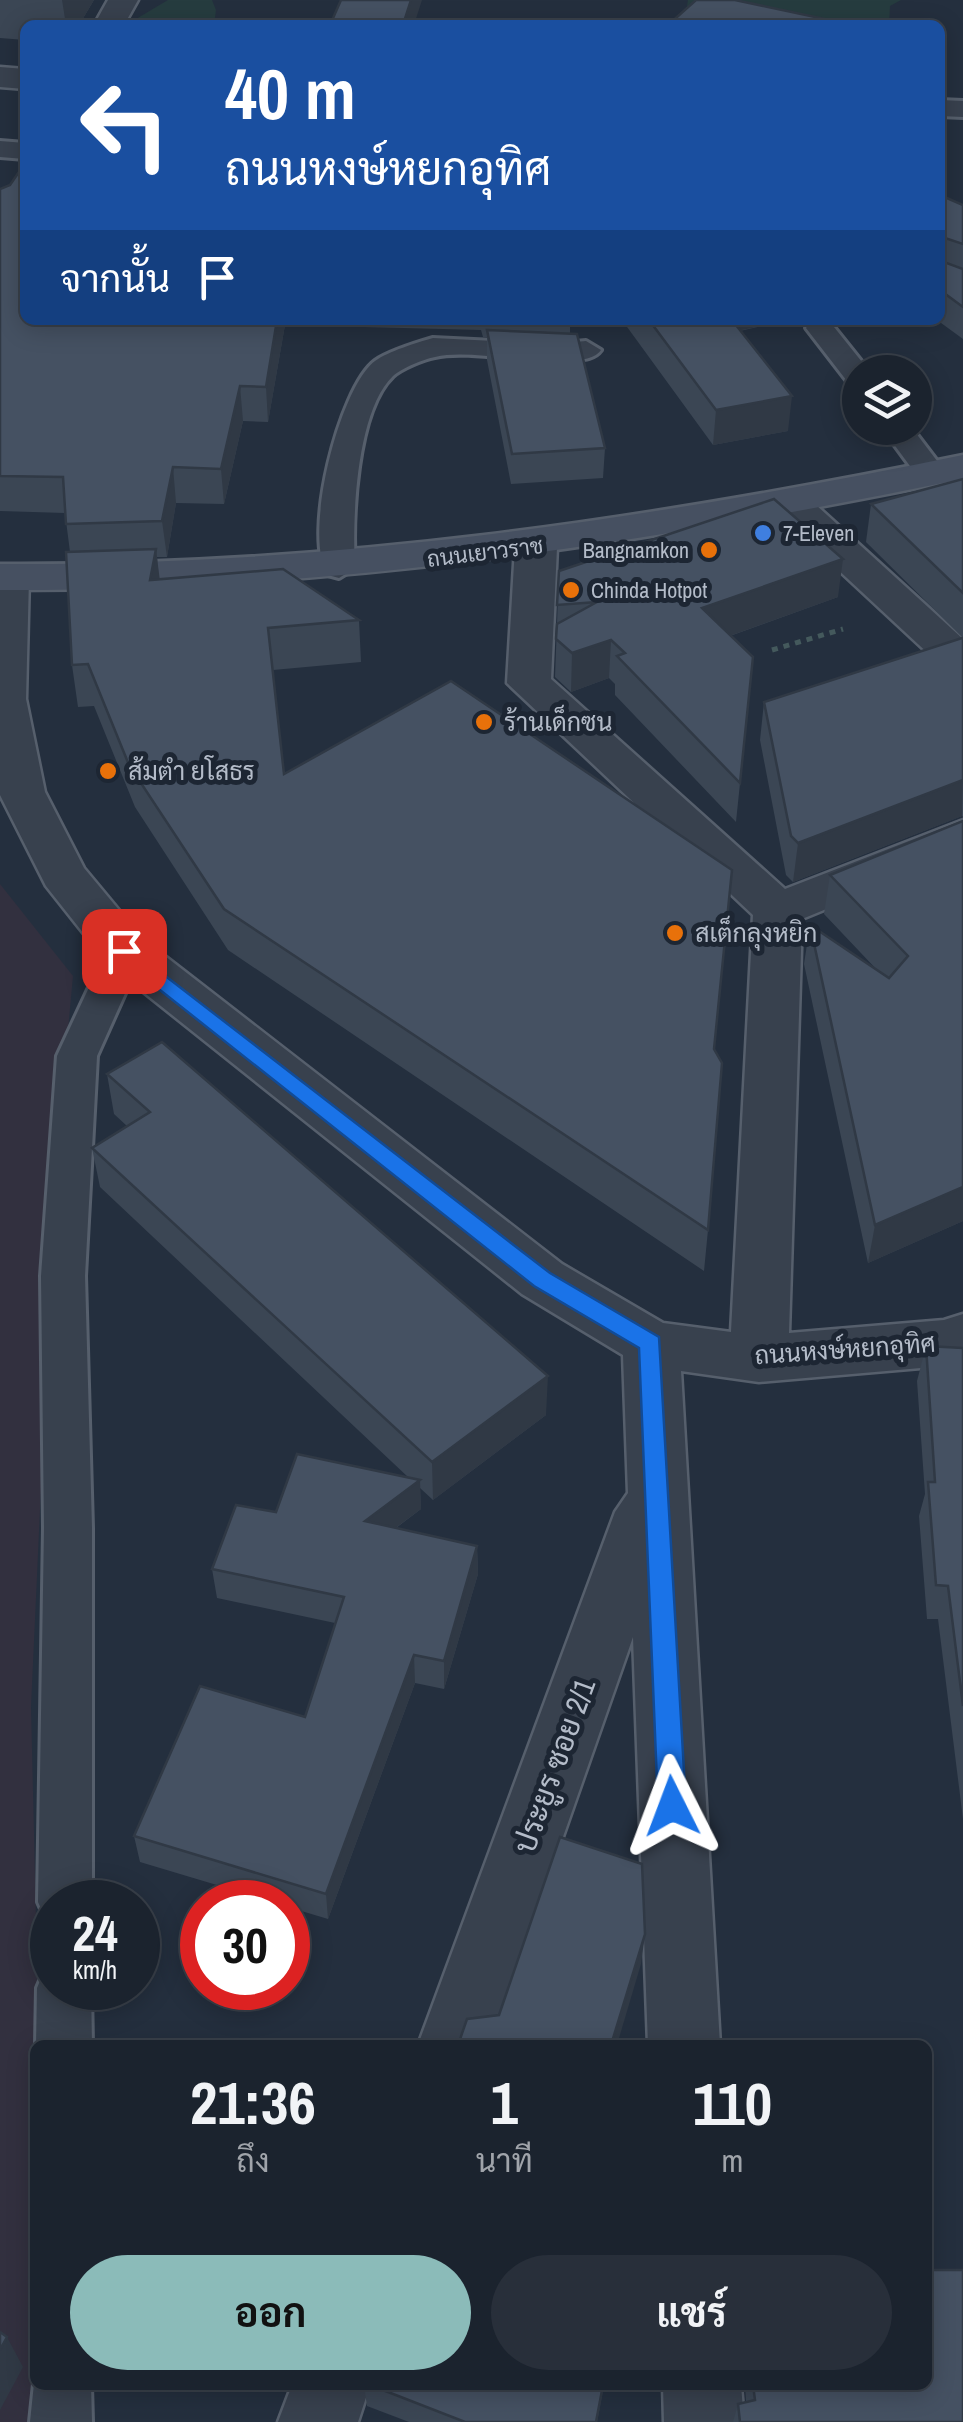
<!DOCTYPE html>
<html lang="th">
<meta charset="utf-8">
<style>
:root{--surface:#1b232e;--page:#282f3a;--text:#f1f3f6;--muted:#a0a4aa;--line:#39404a;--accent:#8bbbb9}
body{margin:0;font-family:"Archivo Narrow",Sarabun,sans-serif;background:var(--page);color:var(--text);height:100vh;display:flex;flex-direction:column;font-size:38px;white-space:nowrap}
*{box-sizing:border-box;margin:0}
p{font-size:32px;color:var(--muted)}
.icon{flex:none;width:55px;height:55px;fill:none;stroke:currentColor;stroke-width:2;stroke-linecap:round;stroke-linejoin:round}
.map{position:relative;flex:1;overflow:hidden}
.sheet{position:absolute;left:30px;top:2040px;width:902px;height:350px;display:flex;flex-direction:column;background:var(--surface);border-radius:15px;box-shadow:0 5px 25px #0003,0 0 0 2px var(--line)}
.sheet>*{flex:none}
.guide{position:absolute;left:20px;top:20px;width:925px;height:305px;border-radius:15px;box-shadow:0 5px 25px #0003,0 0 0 2px var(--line);background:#1a4fa0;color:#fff;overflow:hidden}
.fabs{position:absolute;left:842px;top:355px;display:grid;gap:20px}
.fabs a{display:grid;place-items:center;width:90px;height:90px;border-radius:50%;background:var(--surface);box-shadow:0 5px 25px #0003,0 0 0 2px var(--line);font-size:50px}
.speed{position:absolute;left:30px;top:1880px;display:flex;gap:20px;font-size:50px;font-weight:700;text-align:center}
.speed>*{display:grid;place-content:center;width:130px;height:130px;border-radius:50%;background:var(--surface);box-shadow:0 5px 25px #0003,0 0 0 2px var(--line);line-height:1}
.speed small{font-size:25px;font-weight:400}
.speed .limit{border:15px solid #d22;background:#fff;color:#111}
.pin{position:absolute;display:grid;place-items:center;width:85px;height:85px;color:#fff;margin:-42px;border-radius:20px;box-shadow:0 5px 15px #0006}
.me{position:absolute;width:110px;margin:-55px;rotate:357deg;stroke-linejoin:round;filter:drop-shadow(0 0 8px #0008)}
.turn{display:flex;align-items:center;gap:35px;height:210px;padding:0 40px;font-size:45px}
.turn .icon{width:130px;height:130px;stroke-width:2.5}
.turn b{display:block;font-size:70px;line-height:85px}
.then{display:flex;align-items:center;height:95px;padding:0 40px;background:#0003;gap:20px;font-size:38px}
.eta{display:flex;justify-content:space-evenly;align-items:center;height:170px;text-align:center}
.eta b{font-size:60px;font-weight:700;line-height:70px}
.primary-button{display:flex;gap:20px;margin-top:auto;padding:20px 40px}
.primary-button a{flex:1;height:115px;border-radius:60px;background:var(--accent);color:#111;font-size:40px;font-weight:700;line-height:115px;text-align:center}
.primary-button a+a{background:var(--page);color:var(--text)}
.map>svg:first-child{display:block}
.medical{fill:#32303f}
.green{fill:#263c3f}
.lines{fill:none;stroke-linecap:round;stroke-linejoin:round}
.lane-casing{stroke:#565f6c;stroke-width:6}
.street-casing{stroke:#565f6c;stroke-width:5}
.secondary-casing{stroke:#565f6c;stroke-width:5}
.path{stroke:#44595c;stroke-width:5;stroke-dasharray:6 6;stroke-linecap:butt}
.lane{fill:#38414e;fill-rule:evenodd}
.street{fill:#38414e;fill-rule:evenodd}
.secondary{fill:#465061;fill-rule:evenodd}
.wall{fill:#3b4654}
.shaded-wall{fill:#303945}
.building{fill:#455162;stroke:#303945;stroke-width:2.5}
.route{fill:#1a73e8;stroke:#114b97;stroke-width:2.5}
.shop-dot{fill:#3f7fe0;stroke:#1d2633;stroke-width:4}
.food-dot{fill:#e8710a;stroke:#1d2633;stroke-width:4}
.labels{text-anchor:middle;stroke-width:10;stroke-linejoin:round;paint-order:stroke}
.far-poi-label{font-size:22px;fill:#b4bcc9;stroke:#1d2633;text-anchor:start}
.far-street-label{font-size:22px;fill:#b4bcc9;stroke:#1d2633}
.poi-label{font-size:25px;fill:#b4bcc9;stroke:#1d2633;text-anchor:start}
.street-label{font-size:25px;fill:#b4bcc9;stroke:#1d2633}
.near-street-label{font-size:30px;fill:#b4bcc9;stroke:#1d2633}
</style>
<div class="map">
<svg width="963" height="2422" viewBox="0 0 963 2422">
<rect width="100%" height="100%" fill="#242f3e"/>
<path class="medical" d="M 0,884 L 73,976 L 56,1160 L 31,1707 L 39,2045 L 35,2045 L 35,2385 L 47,2422 L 0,2422 Z"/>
<g class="green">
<path d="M 168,0 L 212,0 L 216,10 L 214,25 L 134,25 L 136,19 Z"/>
<path d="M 688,0 L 901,0 L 890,6 L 889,25 L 749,25 L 686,12 Z"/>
</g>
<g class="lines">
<defs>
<g id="lane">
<path d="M 940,100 L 963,101 L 963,117 L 940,116 Z"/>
<path d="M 0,141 L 25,143 L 25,159 L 0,157 Z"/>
<path d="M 822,320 L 830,322 L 870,372 L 860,372 L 860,388 L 850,385 L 806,328 L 810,322 Z"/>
<path d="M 433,338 L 553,344 L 586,341 L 601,350 C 593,361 578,359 566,361 C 527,364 469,349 435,357 C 424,359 402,368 393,376 C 356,411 352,520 355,568 L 339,578 L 328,575 C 302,538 339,388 375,361 C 389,351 416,343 433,338 Z"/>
<path d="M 882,428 L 912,428 L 947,474 L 943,481 L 921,481 Z"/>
<path d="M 125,938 L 139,942 L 144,951 L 97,1056 L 85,1276 L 92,1528 L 92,1902 L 52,1902 L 52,1922 L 46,1920 L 38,1902 L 44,1528 L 41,1276 L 57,1056 L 106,951 L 111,942 Z"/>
<path d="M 52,1966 L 52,1988 L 91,1988 L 92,2045 L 36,2045 L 37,1988 L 45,1969 Z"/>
<path d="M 35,2374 L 35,2385 L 91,2385 L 92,2422 L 30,2422 Z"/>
</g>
<g id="street">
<path d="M 108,0 L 138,0 L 124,25 L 94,25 Z"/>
<path d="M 0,67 L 25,69 L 25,89 L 0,87 Z"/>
<path d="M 790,491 L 804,494 L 963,639 L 963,675 L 947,671 L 776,512 L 770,503 L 776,494 Z"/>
<path d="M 536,535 L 551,538 L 557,547 L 551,679 L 785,889 L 963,820 L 963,853 L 802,919 L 789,1333 L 944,1320 L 963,1314 L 963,1360 L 944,1366 L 759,1382 L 681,1371 L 720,2045 L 648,2045 L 633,1637 L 490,2045 L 418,2045 L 615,1512 L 628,1493 L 623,1355 L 522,1294 L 107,963 L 46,886 L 0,795 L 0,566 L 23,568 L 29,577 L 26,699 L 45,792 L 84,868 L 143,939 L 562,1264 L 663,1323 L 731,1332 L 753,915 L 507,683 L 515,547 L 521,538 Z"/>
<path d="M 292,2385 L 370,2385 L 358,2422 L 278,2422 Z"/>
<path d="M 663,2385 L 741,2385 L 744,2422 L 664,2422 Z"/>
</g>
<path id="secondary" d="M 963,455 L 963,479 C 639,545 332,591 0,590 L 0,564 C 332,566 639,521 963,455 Z"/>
</defs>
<use href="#lane" class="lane-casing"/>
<use href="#street" class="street-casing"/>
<use href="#secondary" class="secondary-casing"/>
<path class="path" d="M 772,650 L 843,629"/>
<use href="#lane" class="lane"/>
<use href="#street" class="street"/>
<use href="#secondary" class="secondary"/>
</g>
<g class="wall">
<path d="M 0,0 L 94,0 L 79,25 L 25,25 L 25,40 L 0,38 Z"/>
<path d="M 0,189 L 25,320 L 570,320 L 570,334 L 605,448 L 603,478 L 511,484 L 487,360 L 487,337 L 483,337 L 481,330 L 285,325 L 268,422 L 243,421 L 224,504 L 176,503 L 167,557 L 157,557 L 159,579 L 359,620 L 361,662 L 273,670 L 284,774 L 714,1049 L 708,1230 L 704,1271 L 228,950 L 135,807 L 94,706 L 78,707 L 72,665 L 70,552 L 65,513 L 0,511 Z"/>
<path d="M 940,195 L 963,205 L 963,339 L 937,320 L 940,320 Z"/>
<path d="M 622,320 L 770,320 L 770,324 L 740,331 L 788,431 L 713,445 Z"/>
<path d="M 963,479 L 963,638 L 866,542 L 871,504 Z"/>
<path d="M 559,571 L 838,597 L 730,636 L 753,657 L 736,822 L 615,695 L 615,684 L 609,678 L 571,692 L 555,677 Z"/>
<path d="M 963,638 L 963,817 L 962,816 L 793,882 L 786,875 L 760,740 L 764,702 Z"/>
<path d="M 963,821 L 963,1221 L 868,1263 L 804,964 L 810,925 L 878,971 L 824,914 L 830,875 Z"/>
<path d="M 107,1074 L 546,1415 L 433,1500 L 420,1488 L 421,1509 L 396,1528 L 477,1546 L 478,1574 L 444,1689 L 415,1683 L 328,1919 L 288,1907 L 288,1902 L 274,1902 L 140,1862 L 134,1836 L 305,1717 L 335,1623 L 217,1598 L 212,1569 L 276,1512 L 409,1478 L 100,1187 L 92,1148 L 127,1126 L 114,1114 Z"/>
<path d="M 926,1346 L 963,1348 L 963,1819 L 938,1619 L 927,1619 L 919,1516 L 925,1494 L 917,1381 Z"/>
<path d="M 364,2385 L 604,2385 L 597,2422 L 409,2422 L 367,2406 Z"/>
<path d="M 745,2385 L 928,2385 L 963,2422 L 733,2422 L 738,2404 L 746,2402 Z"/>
</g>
<g class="shaded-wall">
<path d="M 62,0 L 94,0 L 79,25 L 66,25 Z"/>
<path d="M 411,0 L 422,0 L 414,25 L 403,25 Z"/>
<path d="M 277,320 L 284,320 L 285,325 L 268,422 L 266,387 Z"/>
<path d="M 716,320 L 770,320 L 770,324 L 714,336 Z"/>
<path d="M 240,386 L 243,421 L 224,504 L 221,469 Z"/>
<path d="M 792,396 L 788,431 L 713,445 L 716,410 Z"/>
<path d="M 173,467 L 176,503 L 167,557 L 162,521 Z"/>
<path d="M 156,549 L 161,590 L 150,580 Z"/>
<path d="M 843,559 L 838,597 L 699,647 L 702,608 Z"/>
<path d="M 611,640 L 609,678 L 571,692 L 572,653 Z"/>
<path d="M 963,780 L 962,816 L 793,882 L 798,843 Z"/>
<path d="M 963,1187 L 963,1221 L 868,1263 L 875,1225 Z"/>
<path d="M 548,1376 L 546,1415 L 433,1500 L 432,1462 Z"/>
<path d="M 420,1480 L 421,1509 L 367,1549 L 365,1521 Z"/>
<path d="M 477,1546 L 478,1574 L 444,1689 L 444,1661 Z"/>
<path d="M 414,1655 L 415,1683 L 328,1919 L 326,1894 Z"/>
<path d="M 645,1934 L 641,1964 L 617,2045 L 611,2045 Z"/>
<path d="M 7,2337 L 23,2367 L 0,2410 L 0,2350 Z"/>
</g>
<g class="building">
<path d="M 341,0 L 411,0 L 403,25 L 330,25 Z"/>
<path d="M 696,0 L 735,0 L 853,25 L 668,25 Z"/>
<path d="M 25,148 L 25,320 L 277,320 L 266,387 L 240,386 L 221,469 L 173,467 L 162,521 L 66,524 L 63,477 L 0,476 L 0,189 L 10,185 L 23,166 Z"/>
<path d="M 940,195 L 963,205 L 963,244 L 942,237 L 941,261 L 963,269 L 963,307 L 940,290 Z"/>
<path d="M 649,320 L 732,320 L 792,396 L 716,410 Z"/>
<path d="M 487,330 L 577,334 L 605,448 L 512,454 Z"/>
<path d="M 963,479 L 963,593 L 871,504 Z"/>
<path d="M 774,499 L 843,559 L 702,608 L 753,657 L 740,783 L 617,656 L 625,653 L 611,640 L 572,653 L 556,639 L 557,624 L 597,602 L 557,605 L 559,571 Z"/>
<path d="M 156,549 L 150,580 L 283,569 L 359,620 L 268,628 L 284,774 L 451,681 L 732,870 L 714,1049 L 722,1063 L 708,1230 L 224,909 L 129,765 L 88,664 L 72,665 L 66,552 Z"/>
<path d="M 962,638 L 963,638 L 963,780 L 798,843 L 791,836 L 764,702 Z"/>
<path d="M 963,821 L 963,1187 L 875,1225 L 810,925 L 889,978 L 908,956 L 830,875 Z"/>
<path d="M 162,1042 L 548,1376 L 432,1462 L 92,1148 L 150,1112 L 107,1074 Z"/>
<path d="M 926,1346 L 963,1348 L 963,1706 L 948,1586 L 936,1585 L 928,1482 L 935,1482 Z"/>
<path d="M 297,1454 L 420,1480 L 365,1521 L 477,1546 L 444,1661 L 414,1655 L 326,1894 L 134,1836 L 200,1686 L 305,1717 L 344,1597 L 212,1569 L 236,1505 L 276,1512 Z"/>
<path d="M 560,1837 L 642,1864 L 645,1934 L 611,2045 L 458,2045 L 467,2019 L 499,2015 Z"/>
<path d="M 928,2270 L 963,2270 L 963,2422 L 740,2422 L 738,2404 L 755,2400 L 753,2385 L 928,2385 Z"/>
<path d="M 0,2332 L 7,2337 L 0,2350 Z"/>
<path d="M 370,2385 L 603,2385 L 596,2422 L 465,2422 Z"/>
</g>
<path class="route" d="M 124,944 L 550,1273 L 659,1337 L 686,1806 L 682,1815 L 672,1818 L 662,1815 L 658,1806 L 639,1348 L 534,1286 L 117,956 L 114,951 Z"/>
<circle class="shop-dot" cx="763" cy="533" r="10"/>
<g class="food-dot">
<circle cx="709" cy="550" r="10"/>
<circle cx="571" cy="590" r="10"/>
<circle cx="484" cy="722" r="10"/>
<circle cx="108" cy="771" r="10"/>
<circle cx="675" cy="933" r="10"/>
</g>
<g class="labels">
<g class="far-poi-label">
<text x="783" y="541">7-Eleven</text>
<text x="689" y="558" text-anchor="end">Bangnamkon</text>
<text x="591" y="598">Chinda Hotpot</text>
</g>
<g class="far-street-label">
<text transform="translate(485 552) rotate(-7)" y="8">ถนนเยาวราช</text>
</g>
<g class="poi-label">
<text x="504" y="731">ร้านเด็กซน</text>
<text x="128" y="780">ส้มตำ ยโสธร</text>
<text x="695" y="942">สเต็กลุงหยิก</text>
</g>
<g class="street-label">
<text transform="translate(845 1349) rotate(-4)" y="9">ถนนหงษ์หยกอุทิศ</text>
</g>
<g class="near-street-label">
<text transform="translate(555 1766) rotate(-70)" y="10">ประยูร ซอย 2/1</text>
</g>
</g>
</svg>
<div class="fabs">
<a><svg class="icon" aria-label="layers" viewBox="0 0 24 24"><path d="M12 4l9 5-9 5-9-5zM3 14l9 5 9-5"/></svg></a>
</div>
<div class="speed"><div>24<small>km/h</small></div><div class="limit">30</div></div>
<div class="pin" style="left:124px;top:951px;background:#d93025"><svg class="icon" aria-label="arrive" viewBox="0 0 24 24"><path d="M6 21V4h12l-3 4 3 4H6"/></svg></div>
<svg class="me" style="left:672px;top:1806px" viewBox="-20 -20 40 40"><path d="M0-17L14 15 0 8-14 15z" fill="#1a73e8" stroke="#fff" stroke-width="4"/></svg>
<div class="guide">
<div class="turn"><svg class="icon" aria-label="left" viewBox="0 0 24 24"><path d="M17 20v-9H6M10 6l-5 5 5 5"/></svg><div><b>40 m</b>ถนนหงษ์หยกอุทิศ</div></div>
<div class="then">จากนั้น<svg class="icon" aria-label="arrive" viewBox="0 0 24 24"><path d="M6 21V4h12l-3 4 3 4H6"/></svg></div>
</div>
<section class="sheet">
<div class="eta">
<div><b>21:36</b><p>ถึง</p></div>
<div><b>1</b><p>นาที</p></div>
<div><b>110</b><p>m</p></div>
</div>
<div class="primary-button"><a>ออก</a><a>แชร์</a></div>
</section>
</div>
